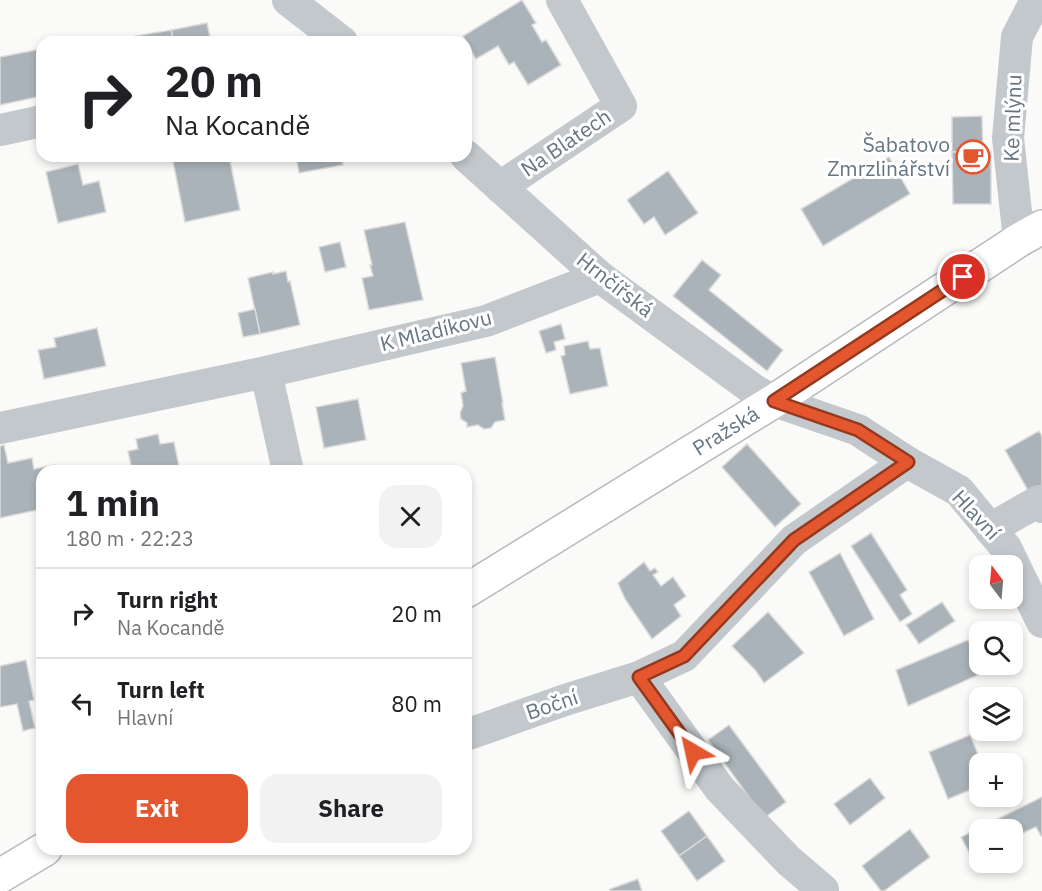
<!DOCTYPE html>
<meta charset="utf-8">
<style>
:root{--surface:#fff;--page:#f2f2f2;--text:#202124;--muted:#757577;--line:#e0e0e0;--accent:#e4572e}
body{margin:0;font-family:"IBM Plex Sans",sans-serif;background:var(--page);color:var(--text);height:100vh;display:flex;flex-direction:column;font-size:22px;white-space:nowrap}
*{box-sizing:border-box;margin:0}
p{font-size:20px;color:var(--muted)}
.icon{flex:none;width:33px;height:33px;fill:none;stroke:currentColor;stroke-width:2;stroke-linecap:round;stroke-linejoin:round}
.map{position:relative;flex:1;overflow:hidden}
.drawer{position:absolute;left:36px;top:465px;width:436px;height:390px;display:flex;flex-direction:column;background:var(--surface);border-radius:18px;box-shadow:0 3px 9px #0003}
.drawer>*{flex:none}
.guide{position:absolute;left:36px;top:36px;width:436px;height:126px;border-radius:18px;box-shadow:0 3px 9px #0003;background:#fff;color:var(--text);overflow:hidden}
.needle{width:39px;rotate:344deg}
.buttons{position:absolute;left:969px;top:555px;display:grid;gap:12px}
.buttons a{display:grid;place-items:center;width:54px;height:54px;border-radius:12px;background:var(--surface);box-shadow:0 3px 9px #0003;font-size:30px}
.pin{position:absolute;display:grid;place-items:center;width:51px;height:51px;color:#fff;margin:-26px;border:3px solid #fff;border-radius:50%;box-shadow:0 2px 6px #0007}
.me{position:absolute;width:66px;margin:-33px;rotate:324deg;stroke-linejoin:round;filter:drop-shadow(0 0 4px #0008)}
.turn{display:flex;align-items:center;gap:21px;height:126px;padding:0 30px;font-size:27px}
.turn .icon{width:78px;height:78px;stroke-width:2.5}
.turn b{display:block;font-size:42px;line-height:51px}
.round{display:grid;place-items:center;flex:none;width:63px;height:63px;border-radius:18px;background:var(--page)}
.summary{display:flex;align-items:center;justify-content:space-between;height:102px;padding:0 30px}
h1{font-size:36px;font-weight:700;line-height:45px}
.cta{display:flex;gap:12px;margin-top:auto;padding:12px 30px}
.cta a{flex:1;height:69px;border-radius:18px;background:var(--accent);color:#fff;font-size:24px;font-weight:700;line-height:69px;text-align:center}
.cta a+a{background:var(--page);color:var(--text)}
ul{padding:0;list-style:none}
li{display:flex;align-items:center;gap:18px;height:90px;padding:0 30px;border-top:2px solid var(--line)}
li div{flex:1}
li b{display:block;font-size:22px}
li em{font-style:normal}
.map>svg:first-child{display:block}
.building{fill:#aab3b9;stroke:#dcdcda;stroke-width:1.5}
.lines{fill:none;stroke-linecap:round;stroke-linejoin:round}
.major-casing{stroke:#b5babe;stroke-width:36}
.minor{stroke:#c3c8cc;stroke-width:32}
.major{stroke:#fff;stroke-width:33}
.route-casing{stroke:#94391e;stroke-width:15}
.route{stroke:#e4572e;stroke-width:10}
.labels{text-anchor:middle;stroke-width:6;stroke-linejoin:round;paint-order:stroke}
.street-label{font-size:21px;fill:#657683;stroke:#fff}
.poi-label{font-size:21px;fill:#657683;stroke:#fff;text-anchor:end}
</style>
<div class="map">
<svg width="1042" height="891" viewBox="0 0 1042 891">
<rect width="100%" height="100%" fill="#fafaf8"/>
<g class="building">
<path d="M 522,0 L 536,23 L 532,25 L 542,42 L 546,40 L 561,65 L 528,85 L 514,62 L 509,65 L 498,46 L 476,59 L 463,36 Z"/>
<path d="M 207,23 L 211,42 L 174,42 L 171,30 Z"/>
<path d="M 171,30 L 174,42 L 136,42 L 135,36 Z"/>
<path d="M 41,49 L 42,56 L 42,96 L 0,105 L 0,57 Z"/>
<path d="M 982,116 L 983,152 L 952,152 L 952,117 Z"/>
<path d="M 952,152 L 991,152 L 991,204 L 953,204 Z"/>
<path d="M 172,156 L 229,156 L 240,210 L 185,222 Z"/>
<path d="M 296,156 L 341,156 L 343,165 L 299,173 Z"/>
<path d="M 889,157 L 910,194 L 823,246 L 801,209 Z"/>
<path d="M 78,164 L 83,185 L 99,181 L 106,212 L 58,223 L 46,172 Z"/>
<path d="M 668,171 L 698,213 L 665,235 L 654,217 L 644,224 L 627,200 Z"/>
<path d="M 405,222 L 423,300 L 369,310 L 362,278 L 373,276 L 370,265 L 372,265 L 364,230 Z"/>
<path d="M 340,242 L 346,267 L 325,272 L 319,247 Z"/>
<path d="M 702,260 L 721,275 L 709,290 L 783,350 L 767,371 L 673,296 Z"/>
<path d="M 286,271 L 288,282 L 290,281 L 300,325 L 260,334 L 248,278 L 273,272 L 273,274 Z"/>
<path d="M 255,309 L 260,334 L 243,337 L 238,313 Z"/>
<path d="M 561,324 L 565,339 L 554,342 L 556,350 L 546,353 L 539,331 Z"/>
<path d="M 97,328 L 106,366 L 44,379 L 38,350 L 56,347 L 54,338 Z"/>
<path d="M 588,341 L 590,349 L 600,348 L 608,386 L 570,394 L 561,356 L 565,355 L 564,346 Z"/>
<path d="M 495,357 L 503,403 L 502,403 L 505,420 L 495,422 L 491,428 L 484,429 L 478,425 L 467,427 L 467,423 L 461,419 L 460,413 L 463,406 L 461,393 L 466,391 L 461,363 Z"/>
<path d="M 358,399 L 366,440 L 324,448 L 316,407 Z"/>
<path d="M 1039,431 L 1042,436 L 1042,488 L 1030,494 L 1005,450 Z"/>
<path d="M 158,434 L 160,444 L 174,442 L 180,471 L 132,471 L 128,451 L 138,449 L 136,439 Z"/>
<path d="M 747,444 L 801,504 L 775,527 L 722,467 Z"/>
<path d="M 4,445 L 8,463 L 32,458 L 34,469 L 54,465 L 55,471 L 42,471 L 42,509 L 0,518 L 0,446 Z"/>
<path d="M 871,533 L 907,590 L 900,595 L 912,614 L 900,622 L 851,546 Z"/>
<path d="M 840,553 L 874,619 L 844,636 L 809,572 Z"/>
<path d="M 644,562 L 650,571 L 655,568 L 658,572 L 653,575 L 661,586 L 673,577 L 686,596 L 674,605 L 681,616 L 652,639 L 625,599 L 618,583 Z"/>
<path d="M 942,602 L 955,621 L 919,644 L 906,625 Z"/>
<path d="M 768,612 L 804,653 L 764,683 L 756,671 L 732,646 Z"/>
<path d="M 968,640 L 980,664 L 985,672 L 908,706 L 896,670 Z"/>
<path d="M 26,660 L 34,700 L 29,701 L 35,728 L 23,731 L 17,704 L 0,707 L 0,666 Z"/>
<path d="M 729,725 L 786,802 L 764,818 L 708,740 Z"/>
<path d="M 970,735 L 982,764 L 980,764 L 980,786 L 948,799 L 929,752 Z"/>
<path d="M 870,778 L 885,798 L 850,825 L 834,804 Z"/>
<path d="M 1042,797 L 1042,836 L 1041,836 L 1036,827 L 1012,838 L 1012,830 L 980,830 L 980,852 L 971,856 L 961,837 Z"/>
<path d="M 689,811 L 707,836 L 679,856 L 661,831 Z"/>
<path d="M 910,829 L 930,857 L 884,891 L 881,891 L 862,866 Z"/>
<path d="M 707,836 L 725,861 L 697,881 L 679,856 Z"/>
<path d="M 638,879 L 642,891 L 610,891 L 610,889 Z"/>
</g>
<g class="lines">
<defs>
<g id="major">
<path d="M 466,591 L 774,401 L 1019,240 L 1042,227"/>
<path d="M 0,876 L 45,849"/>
</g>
</defs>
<use href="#major" class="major-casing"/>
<g class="minor">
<path d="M 288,0 L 342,42"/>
<path d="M 0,130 L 42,121"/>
<path d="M 466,156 L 600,277 L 754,390 L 774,401 L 858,430 L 907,462 L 959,491 L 1006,548 L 1042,622"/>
<path d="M 500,187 L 621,106 L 562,0"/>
<path d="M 1019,240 L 1008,138 L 1017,37 L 1036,0"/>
<path d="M 266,372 L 288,471"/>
<path d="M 0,428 L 266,372 L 486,321 L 600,277"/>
<path d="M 990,529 L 1039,501 L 1042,507"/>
<path d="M 466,735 L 565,700 L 639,677"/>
<path d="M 823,890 L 789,861 L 720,789 L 639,677 L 684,656 L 794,540 L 907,462"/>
</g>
<use href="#major" class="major"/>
</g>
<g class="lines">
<defs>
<path id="route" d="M 693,752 L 639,677 L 684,656 L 794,540 L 908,462 L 858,430 L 774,401 L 963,277"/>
</defs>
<use href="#route" class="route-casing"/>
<use href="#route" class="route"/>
</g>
<defs>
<symbol id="cafe-ring" viewBox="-11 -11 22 22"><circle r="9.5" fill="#fff" stroke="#e4572e" stroke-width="1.5"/><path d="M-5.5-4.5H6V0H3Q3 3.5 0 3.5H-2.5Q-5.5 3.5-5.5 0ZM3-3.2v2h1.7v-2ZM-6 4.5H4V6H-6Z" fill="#e4572e"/></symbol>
</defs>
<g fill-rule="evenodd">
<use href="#cafe-ring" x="954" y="138" width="38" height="38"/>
</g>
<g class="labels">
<g class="street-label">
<text transform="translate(1013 118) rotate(-88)" y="7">Ke mlýnu</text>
<text transform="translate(566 143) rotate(-34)" y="7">Na Blatech</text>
<text transform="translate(615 285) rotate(38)" y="7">Hrnčířská</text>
<text transform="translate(436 331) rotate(-14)" y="7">K Mladíkovu</text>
<text transform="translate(726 431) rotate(-32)" y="7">Pražská</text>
<text transform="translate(976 515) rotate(47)" y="7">Hlavní</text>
<text transform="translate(552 705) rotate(-19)" y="7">Boční</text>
</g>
<g class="poi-label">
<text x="950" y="152">Šabatovo<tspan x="950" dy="24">Zmrzlinářství</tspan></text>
</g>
</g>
</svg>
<div class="buttons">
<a><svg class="needle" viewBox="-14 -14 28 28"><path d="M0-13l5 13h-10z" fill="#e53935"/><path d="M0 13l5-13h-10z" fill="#757577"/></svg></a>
<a><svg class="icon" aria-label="search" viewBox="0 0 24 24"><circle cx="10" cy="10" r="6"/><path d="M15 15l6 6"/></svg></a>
<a><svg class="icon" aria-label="layers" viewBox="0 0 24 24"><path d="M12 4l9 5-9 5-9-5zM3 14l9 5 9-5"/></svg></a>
<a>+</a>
<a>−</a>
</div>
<div class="pin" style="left:963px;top:277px;background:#d93025"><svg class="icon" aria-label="arrive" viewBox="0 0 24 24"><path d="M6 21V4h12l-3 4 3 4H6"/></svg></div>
<svg class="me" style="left:693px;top:752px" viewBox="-20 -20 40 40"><path d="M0-17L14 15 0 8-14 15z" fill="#e4572e" stroke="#fff" stroke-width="4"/></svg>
<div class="guide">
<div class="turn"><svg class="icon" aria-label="right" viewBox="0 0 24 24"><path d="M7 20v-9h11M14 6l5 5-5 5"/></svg><div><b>20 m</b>Na Kocandě</div></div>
</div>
<section class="drawer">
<div class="summary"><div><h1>1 min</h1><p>180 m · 22:23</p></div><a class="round"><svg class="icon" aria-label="close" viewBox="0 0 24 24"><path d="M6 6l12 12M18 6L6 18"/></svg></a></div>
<ul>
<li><svg class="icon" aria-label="right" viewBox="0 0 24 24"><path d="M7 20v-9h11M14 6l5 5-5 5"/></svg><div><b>Turn right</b><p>Na Kocandě</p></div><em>20 m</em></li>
<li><svg class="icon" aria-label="left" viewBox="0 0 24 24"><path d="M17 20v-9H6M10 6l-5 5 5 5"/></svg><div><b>Turn left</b><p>Hlavní</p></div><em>80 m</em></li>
</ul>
<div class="cta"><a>Exit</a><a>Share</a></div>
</section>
</div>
